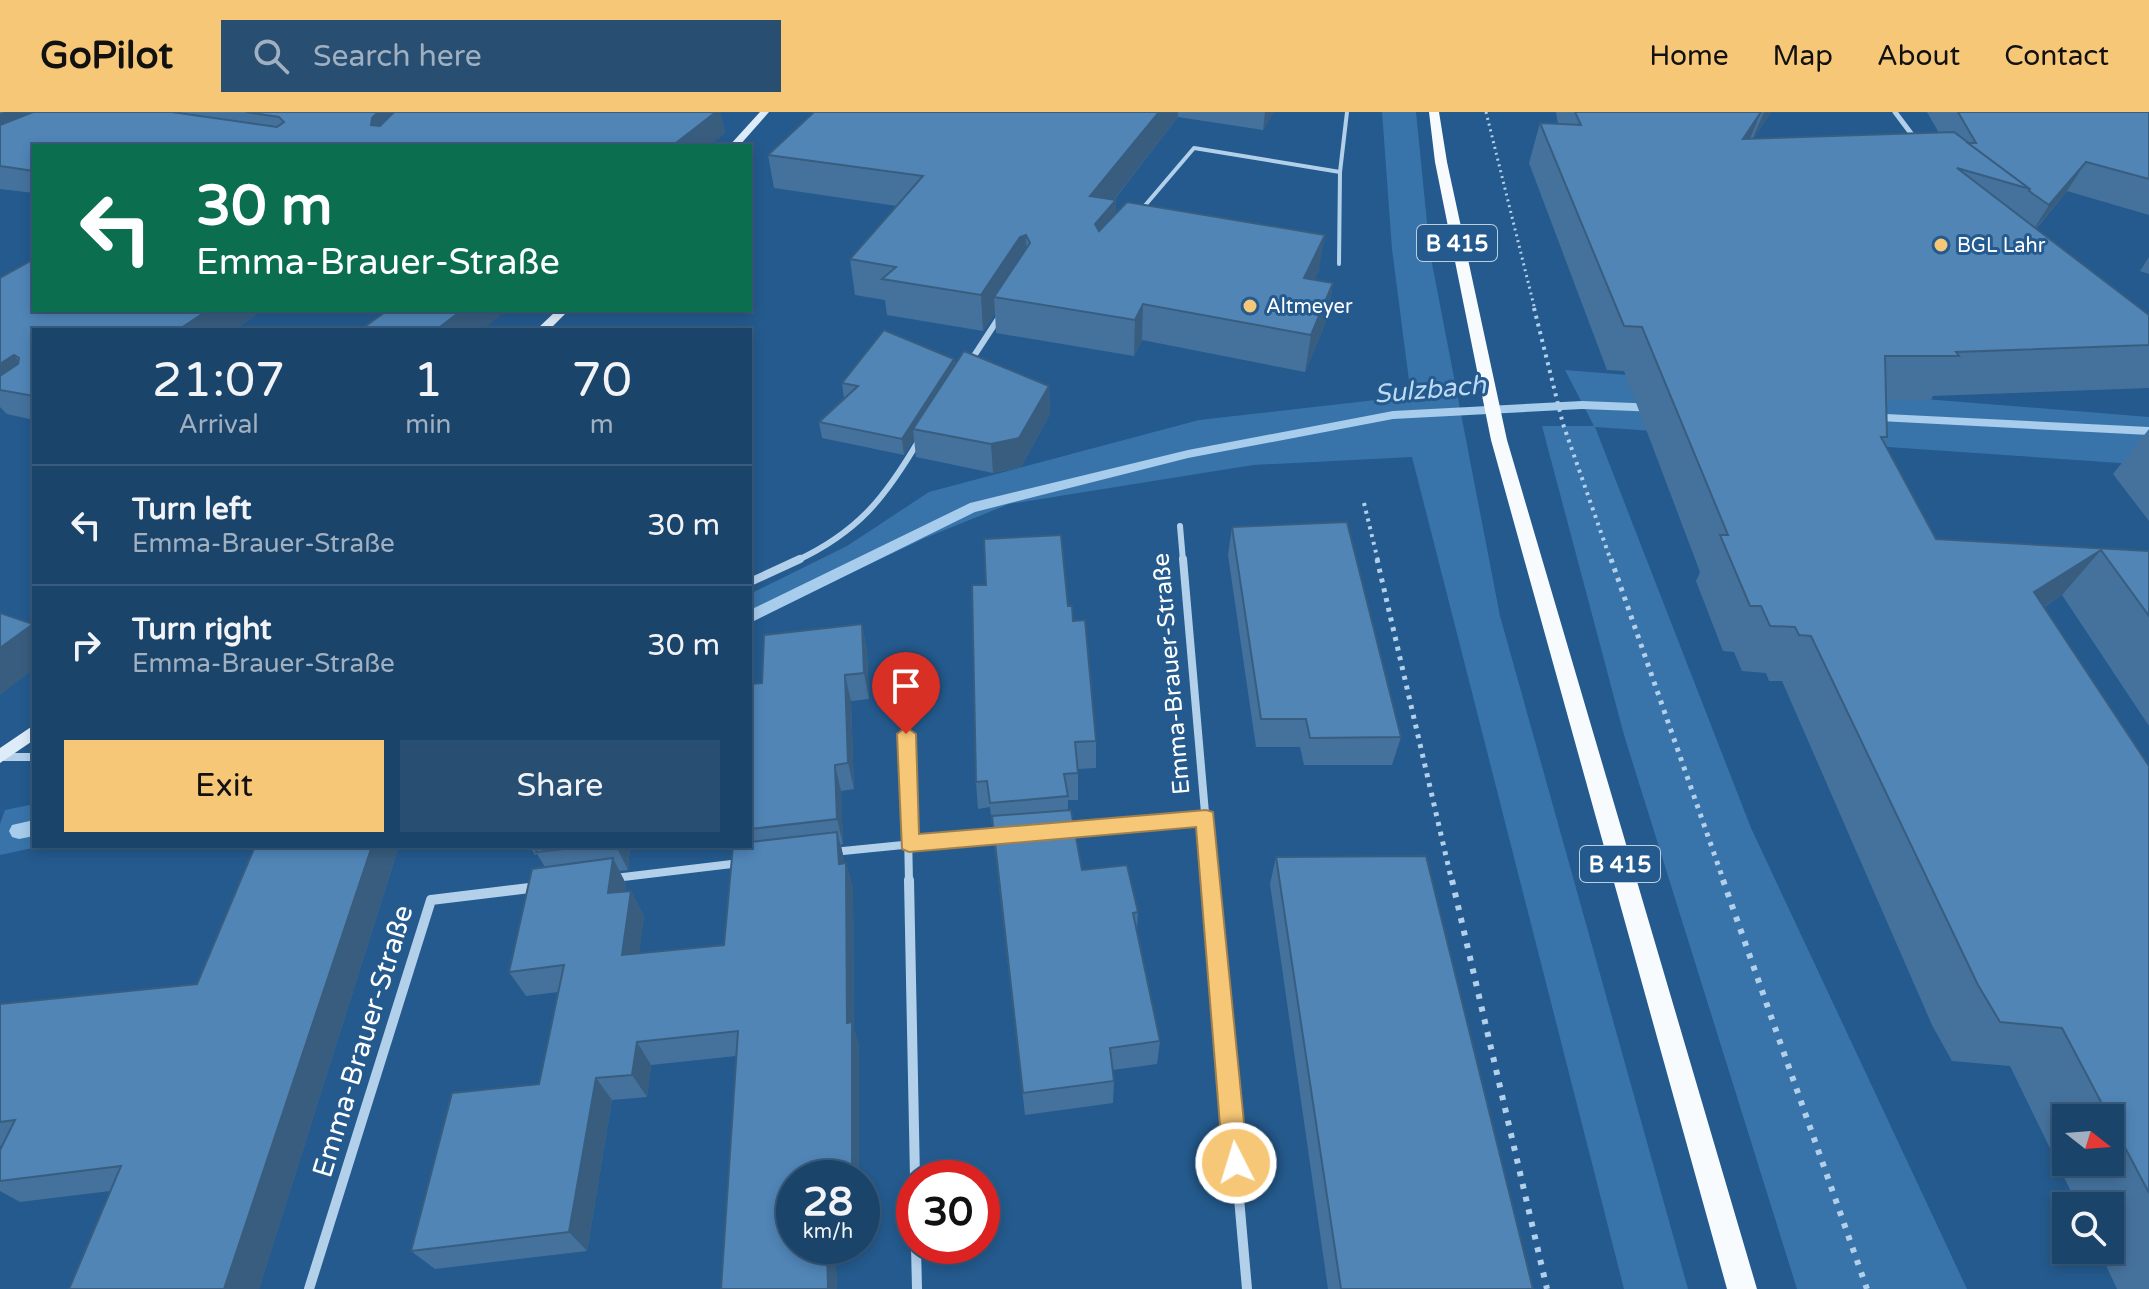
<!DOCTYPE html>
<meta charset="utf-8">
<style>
:root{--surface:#1b446a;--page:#284e72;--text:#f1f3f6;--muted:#a0b0c1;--line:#395c7e;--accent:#f6c776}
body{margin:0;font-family:"Varela Round",sans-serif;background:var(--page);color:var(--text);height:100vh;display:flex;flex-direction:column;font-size:30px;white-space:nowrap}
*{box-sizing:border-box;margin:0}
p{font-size:26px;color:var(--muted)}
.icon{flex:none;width:44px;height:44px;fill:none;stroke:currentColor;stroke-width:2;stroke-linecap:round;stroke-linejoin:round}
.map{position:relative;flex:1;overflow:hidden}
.side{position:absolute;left:32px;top:216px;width:720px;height:520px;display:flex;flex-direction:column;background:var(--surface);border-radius:0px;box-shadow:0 4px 12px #0003,0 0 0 2px var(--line)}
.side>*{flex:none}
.hud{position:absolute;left:32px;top:32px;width:720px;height:168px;border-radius:0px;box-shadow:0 4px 12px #0003,0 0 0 2px var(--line);background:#0b6e4f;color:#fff;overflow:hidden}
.needle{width:52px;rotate:107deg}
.controls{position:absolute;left:2052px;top:992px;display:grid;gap:16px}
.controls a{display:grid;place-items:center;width:72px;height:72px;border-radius:0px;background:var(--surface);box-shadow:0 4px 12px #0003,0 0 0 2px var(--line);font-size:40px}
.speed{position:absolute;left:776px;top:1048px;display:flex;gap:16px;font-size:40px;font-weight:700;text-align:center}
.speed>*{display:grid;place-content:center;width:104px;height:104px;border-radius:50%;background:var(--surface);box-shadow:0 4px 12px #0003,0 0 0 2px var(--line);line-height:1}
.speed small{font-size:20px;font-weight:400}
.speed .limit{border:12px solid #d22;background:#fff;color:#111}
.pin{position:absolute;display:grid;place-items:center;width:68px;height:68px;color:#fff;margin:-82px -34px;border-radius:50% 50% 50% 0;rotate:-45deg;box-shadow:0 0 8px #0007}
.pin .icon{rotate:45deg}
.me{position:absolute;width:88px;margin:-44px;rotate:355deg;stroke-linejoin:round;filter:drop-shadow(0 0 6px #0008)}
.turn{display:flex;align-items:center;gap:28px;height:168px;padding:0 32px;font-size:36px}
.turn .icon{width:104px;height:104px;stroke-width:2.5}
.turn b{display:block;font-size:56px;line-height:68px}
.eta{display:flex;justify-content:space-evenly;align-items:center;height:136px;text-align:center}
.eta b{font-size:48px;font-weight:600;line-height:56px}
.button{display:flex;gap:16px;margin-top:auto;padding:16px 32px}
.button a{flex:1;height:92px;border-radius:0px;background:var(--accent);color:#111;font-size:32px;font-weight:600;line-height:92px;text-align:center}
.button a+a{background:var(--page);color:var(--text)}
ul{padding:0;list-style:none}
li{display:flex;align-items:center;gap:24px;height:120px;padding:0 32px;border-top:2px solid var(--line)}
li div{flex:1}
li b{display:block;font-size:30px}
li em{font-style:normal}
header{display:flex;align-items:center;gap:48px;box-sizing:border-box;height:112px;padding:0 40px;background:var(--accent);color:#111}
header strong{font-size:38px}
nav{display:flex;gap:44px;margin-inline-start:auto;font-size:28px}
.search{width:560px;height:72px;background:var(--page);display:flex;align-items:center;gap:20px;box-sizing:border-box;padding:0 28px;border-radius:0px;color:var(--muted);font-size:30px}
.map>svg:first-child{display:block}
.green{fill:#3874aa}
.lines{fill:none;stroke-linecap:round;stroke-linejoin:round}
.stream{fill:#a7ccec;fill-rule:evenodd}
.path-far3{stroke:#b3d0eb;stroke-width:3;stroke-dasharray:2 4;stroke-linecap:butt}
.path-far2{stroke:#b3d0eb;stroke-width:4;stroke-dasharray:3 5;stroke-linecap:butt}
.path-far1{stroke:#b3d0eb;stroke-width:5;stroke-dasharray:4 6;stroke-linecap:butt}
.path{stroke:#b3d0eb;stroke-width:6;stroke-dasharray:5 8;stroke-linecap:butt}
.lane{stroke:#b3d0eb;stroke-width:4}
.street-far3{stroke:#b3d0eb;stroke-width:5}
.street-far2{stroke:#b3d0eb;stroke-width:6}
.street-far1{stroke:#b3d0eb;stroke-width:8}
.street{stroke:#b3d0eb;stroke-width:10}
.secondary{fill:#deecf9;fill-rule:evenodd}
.primary{fill:#f7fbfe;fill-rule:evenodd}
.wall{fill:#45729d;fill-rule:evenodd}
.shaded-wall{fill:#385d7f}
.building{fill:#5085b6;stroke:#385d7f;stroke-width:2}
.route{fill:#f6c776;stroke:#a0814d;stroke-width:2}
.poi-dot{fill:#f6c776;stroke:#245a8d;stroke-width:3}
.labels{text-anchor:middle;stroke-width:6;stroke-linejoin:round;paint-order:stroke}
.far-poi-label{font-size:20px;fill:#fff;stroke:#245a8d;text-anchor:start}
.shield{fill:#245a8d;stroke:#bdcedd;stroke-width:2}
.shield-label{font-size:22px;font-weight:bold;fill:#fff}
.street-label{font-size:24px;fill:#fff;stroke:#245a8d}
.water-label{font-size:26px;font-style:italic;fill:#bedaf2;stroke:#245a8d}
.near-street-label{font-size:28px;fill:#fff;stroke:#245a8d}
</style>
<header>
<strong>GoPilot</strong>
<div class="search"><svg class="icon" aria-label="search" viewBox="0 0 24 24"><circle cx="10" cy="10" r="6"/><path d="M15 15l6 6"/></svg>Search here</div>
<nav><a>Home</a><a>Map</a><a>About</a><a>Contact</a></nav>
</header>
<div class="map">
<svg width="2149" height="1177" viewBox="0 0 2149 1177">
<rect width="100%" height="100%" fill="#245a8d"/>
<g class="green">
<path d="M 1382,0 L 1416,0 L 1430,141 L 1500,504 L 1688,1177 L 1624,1177 L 1412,345 L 1253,353 L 1009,392 L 925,426 L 750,509 L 750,482 L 847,434 L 929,380 L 1199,308 L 1411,284 L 1392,137 Z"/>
<path d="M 1565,258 L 2149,305 L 2149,353 L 1595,315 L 1751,716 L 1967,1177 L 1797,1177 L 1624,623 L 1542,314 L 1594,314 Z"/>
<path d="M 34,692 L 34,734 L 42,734 L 0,743 L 0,712 L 5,698 Z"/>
</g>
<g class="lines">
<g class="stream">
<path d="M 1582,289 L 1659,292 L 1666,296 L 1659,300 L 1582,297 L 1393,307 L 1188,346 L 975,400 L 750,511 L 750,498 L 970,391 L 1188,338 L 1393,299 Z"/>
<path d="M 1865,301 L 2149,315 L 2149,323 L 1860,308 L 1860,302 Z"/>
<path d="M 34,708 L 34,724 L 19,727 L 12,725 L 9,719 L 12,713 Z"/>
</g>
<path class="path-far3" d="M 1486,0 L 1535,198"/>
<g class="path-far2">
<path d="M 1534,196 L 1563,312 L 1611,449"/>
<path d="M 1364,391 L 1378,449"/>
</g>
<g class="path-far1">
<path d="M 1377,447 L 1452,770"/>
<path d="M 1611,447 L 1724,770"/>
</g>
<g class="path">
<path d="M 1452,768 L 1547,1177"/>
<path d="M 1723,768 L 1867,1177"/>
</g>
<g class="lane">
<path d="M 1142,97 L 1194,36 L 1340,60"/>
<path d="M 1339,152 L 1340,60 L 1347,0"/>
</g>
<path class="street-far3" d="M 1895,0 L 1916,28"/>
<g class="street-far2">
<path d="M 970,250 L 1000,204"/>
<path d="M 1180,414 L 1183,449"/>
<path d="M 796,449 C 858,420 885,386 919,328"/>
</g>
<g class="street-far1">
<path d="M 1183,447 L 1211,770"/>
<path d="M 750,470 L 800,447"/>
<path d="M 906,622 L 909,770"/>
<path d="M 0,645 L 34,645"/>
<path d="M 1064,718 L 1206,706"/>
<path d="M 833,740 L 1003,723"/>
<path d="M 615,766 L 740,751"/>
</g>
<g class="street">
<path d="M 909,768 L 915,1066"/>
<path d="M 1211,768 L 1247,1177"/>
<path d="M 916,1134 L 917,1177"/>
<path d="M 309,1177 L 431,788 L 538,775"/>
</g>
<g class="secondary">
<path d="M 760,0 L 769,0 L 739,34 L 729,34 Z"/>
<path d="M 557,198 L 569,198 L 549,218 L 536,218 Z"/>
<path d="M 34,613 L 34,628 L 0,651 L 0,636 Z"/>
</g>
<path class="primary" d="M 1429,0 L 1439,0 L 1447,50 L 1507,328 L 1757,1177 L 1727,1177 L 1491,328 L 1435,50 Z"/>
</g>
<g class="wall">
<path d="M 0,0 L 720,0 L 725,21 L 709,34 L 34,34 L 34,81 L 0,77 Z"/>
<path d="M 814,0 L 1274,0 L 1263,18 L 1178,5 L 1114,88 L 1116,88 L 1115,103 L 1319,158 L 1314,168 L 1333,171 L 1327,207 L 1305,260 L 1142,228 L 1134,244 L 996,221 L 995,201 L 983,219 L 887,203 L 885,188 L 855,183 L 850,147 L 897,94 L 774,76 L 768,43 Z"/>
<path d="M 1556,0 L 1771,0 L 1753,27 L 1939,21 L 1927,0 L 2149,0 L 2149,103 L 2067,79 L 2036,117 L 2149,203 L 2149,276 L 1933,284 L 1931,288 L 1886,288 L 1887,325 L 1884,330 L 1936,427 L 2149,439 L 2149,614 L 2062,483 L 2044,495 L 2149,654 L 2149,1177 L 2117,1177 L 2099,1138 L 2110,1138 L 2110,1094 L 2078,1094 L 2010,954 L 1952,949 L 1932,913 L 1782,569 L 1769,569 L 1766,561 L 1742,559 L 1734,540 L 1723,539 L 1696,469 L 1700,460 L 1624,259 L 1607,258 L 1529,51 L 1540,11 L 1558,12 ZM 2066,1006 L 2110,1006 L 2110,1050 L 2066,1050 Z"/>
<path d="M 2149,145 L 2149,162 L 2140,159 Z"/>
<path d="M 0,166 L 34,198 L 263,198 L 234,218 L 34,218 L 34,308 L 7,302 L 0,295 Z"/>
<path d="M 954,247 L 955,254 L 1049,274 L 1050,302 L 1021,355 L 993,361 L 916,345 L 914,327 L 904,343 L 822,326 L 819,310 L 844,286 L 842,271 Z"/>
<path d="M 2149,317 L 2149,409 L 2113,362 Z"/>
<path d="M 1232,415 L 1401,625 L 1392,653 L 1304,653 L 1300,635 L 1256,635 L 1228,443 Z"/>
<path d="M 986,473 L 1068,494 L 1073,509 L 1096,629 L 1096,656 L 1078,657 L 1078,688 L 1068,688 L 1068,698 L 1082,758 L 1138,800 L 1137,817 L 1160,929 L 1157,952 L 1113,958 L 1114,969 L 1113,991 L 1025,1003 L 990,695 L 978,697 L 976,670 Z"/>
<path d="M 862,512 L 867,539 L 869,587 L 851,589 L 854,677 L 841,679 L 843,732 L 841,732 L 844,752 L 846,751 L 853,777 L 854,919 L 859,934 L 859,1066 L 794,1066 L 794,1134 L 835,1134 L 837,1177 L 721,1177 L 736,944 L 651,953 L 647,985 L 612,988 L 587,1139 L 435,1157 L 411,1139 L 452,981 L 539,972 L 558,880 L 526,884 L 509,860 L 532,757 L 545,755 L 537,742 L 535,743 L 530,734 L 630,734 L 628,758 L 619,759 L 626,772 L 625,779 L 631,779 L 644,804 L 639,841 L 724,833 L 733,734 L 750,734 L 750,572 L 762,571 L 764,523 Z"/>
<path d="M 255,734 L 399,734 L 259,1177 L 69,1177 L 110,1079 L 20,1090 L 0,1079 L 0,1038 L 2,1034 L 0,1034 L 0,892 L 197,872 Z"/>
<path d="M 1276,745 L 1533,1177 L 1328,1177 L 1270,772 Z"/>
</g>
<g class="shaded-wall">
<path d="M 4,0 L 78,0 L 0,32 L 0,2 Z"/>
<path d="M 378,0 L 413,0 L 382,30 L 371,13 L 372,6 Z"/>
<path d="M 716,0 L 720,0 L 725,21 L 709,34 L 672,34 Z"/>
<path d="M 1159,0 L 1178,0 L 1178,5 L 1090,118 L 1090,84 Z"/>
<path d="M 1265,0 L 1274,0 L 1263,18 Z"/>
<path d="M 1761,0 L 1745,39 L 1743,27 Z"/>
<path d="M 1764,0 L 1771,0 L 1751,30 Z"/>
<path d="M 2086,50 L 2067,79 L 2030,123 L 2049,93 Z"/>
<path d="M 1116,88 L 1115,122 L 1095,146 L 1095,112 Z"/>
<path d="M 1026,123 L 1027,158 L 994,185 L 995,201 L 983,219 L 981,183 L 1020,125 Z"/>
<path d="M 1325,123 L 1319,158 L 1299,202 L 1304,166 Z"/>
<path d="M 1333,171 L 1327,207 L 1305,260 L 1311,223 Z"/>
<path d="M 1143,192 L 1142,228 L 1134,244 L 1135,208 Z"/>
<path d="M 208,198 L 263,198 L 234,218 L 178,218 Z"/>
<path d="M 462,198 L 498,198 L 500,204 L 482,218 L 436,218 Z"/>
<path d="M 14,243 L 34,270 L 0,278 L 0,252 Z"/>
<path d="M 954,247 L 955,262 L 913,317 L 914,327 L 904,343 L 902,327 Z"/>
<path d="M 1049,274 L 1050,302 L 1021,355 L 993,361 L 991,332 Z"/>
<path d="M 2101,438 L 2062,483 L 1996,525 L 2034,480 Z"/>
<path d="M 33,512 L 34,513 L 34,557 L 0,583 L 0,536 Z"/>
<path d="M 862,512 L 867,539 L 869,587 L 864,561 Z"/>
<path d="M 845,563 L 851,589 L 854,677 L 848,651 Z"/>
<path d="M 835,653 L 841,679 L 843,732 L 837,707 Z"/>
<path d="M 837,720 L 844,746 L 845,778 L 839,752 Z"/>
<path d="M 372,734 L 399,734 L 259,1177 L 224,1177 Z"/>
<path d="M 616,734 L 630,734 L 628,758 Z"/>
<path d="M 613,746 L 626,772 L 622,806 L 608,781 Z"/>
<path d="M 846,751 L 853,777 L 854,919 L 859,934 L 859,1066 L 851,1066 L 847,911 Z"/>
<path d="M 631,779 L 644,804 L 636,868 L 622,843 Z"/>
<path d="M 637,930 L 651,953 L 647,985 L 632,963 Z"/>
<path d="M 596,966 L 612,988 L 587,1139 L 569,1120 Z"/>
<path d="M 827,1134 L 835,1134 L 837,1177 L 828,1177 Z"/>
</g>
<g class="building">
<path d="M 33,0 L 172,0 L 277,15 L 284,10 L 279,5 L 246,0 L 378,0 L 372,6 L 371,13 L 380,14 L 394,0 L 716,0 L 672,34 L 34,34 L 34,59 L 0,54 L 0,13 Z"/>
<path d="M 814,0 L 1159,0 L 1090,84 L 1116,88 L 1095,112 L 1099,119 L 1127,90 L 1325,123 L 1304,166 L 1333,171 L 1311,223 L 1143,192 L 1135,208 L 994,185 L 1030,131 L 1026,123 L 1020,125 L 981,183 L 882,167 L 896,155 L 850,147 L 923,64 L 768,43 Z"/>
<path d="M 1575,0 L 1761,0 L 1743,27 L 1954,20 L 2030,77 L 1957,56 L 2149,203 L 2149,233 L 1956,240 L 1959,244 L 1885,244 L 1887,325 L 1881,325 L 1936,427 L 2149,439 L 2149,504 L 2101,438 L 2034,480 L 2149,654 L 2149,1081 L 2062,916 L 2000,910 L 1978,873 L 1811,524 L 1799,523 L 1795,515 L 1770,514 L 1761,494 L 1750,494 L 1720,423 L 1728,423 L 1642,215 L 1624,214 L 1540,11 L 1581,13 Z"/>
<path d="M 1958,0 L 2149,0 L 2149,67 L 2086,50 L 2049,93 L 2029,79 L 2030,77 L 1968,31 L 1976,31 Z"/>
<path d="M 34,147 L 34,198 L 208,198 L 178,218 L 34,218 L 34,284 L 0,278 L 0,264 L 18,252 L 19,246 L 14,243 L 0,252 L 0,166 Z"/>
<path d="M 388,198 L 462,198 L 436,218 L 360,218 Z"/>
<path d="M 884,218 L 954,247 L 902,327 L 819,310 L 858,274 L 842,271 Z"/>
<path d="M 964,239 L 1049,274 L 1019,326 L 991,332 L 913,317 Z"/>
<path d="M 1347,410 L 1401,625 L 1310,626 L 1306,607 L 1261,607 L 1232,415 Z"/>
<path d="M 1061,423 L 1068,494 L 1072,494 L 1073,509 L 1085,508 L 1096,629 L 1075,630 L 1078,661 L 1064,662 L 1068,684 L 990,691 L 987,669 L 976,670 L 972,473 L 986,473 L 984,427 Z"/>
<path d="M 0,501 L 33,512 L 0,536 Z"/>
<path d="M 862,512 L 864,561 L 845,563 L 848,651 L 835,653 L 837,707 L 750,717 L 750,572 L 762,571 L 764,523 Z"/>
<path d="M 1071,698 L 1082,758 L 1127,753 L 1138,800 L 1133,801 L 1160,929 L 1110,936 L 1114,969 L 1023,981 L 992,704 Z"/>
<path d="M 837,720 L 839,752 L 846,751 L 847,911 L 852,910 L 852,1066 L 794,1066 L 794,1134 L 827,1134 L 828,1177 L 721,1177 L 738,919 L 637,930 L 632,963 L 596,966 L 569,1120 L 411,1139 L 452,981 L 539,972 L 564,853 L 509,860 L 532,757 L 613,746 L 608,781 L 631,779 L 622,843 L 724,833 L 733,734 L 750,734 L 750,730 Z"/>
<path d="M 255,734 L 372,734 L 224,1177 L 69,1177 L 121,1054 L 0,1069 L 0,1038 L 15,1008 L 0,1010 L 0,892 L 197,872 Z"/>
<path d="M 537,734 L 592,734 L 536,740 Z"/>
<path d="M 1426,744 L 1533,1177 L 1341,1177 L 1276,745 Z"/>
</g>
<path class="route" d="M 906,615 L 916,622 L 919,722 L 1206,698 L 1213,700 L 1248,1051 L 1244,1060 L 1236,1064 L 1227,1060 L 1223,1051 L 1196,715 L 909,740 L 902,737 L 897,622 Z"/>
<g class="poi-dot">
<circle cx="1941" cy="133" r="8"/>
<circle cx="1250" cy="194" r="8"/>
</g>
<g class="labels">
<g class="far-poi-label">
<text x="1957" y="140">BGL Lahr</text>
<text x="1266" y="201">Altmeyer</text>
</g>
<g class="shield">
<rect x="1417" y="113" width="80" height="36" rx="6"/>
<rect x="1580" y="734" width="80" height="36" rx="6"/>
</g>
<g class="shield-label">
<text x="1457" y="139">B 415</text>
<text x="1620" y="760">B 415</text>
</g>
<g class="street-label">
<text transform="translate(1171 562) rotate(-95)" y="8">Emma-Brauer-Straße</text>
</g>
<g class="water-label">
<text transform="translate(1430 277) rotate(-5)" y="9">Sulzbach</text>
</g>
<g class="near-street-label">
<text transform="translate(362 929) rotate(-73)" y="10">Emma-Brauer-Straße</text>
</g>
</g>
</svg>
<div class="controls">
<a><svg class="needle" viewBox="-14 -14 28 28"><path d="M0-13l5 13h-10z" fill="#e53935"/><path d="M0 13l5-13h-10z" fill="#a0b0c1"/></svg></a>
<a><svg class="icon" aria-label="search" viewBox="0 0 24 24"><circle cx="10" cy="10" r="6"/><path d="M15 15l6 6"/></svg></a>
</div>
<div class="speed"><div>28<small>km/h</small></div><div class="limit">30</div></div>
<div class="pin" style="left:906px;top:622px;background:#d93025"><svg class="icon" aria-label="arrive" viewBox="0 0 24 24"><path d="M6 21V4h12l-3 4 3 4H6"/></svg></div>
<svg class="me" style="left:1236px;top:1051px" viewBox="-20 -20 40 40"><circle r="17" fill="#f6c776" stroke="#fff" stroke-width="3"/><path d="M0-11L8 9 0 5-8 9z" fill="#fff"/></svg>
<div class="hud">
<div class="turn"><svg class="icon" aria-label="left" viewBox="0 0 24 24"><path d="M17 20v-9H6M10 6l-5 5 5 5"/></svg><div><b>30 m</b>Emma-Brauer-Straße</div></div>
</div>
<section class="side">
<div class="eta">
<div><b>21:07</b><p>Arrival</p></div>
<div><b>1</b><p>min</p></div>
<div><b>70</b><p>m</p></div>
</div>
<ul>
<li><svg class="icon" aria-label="left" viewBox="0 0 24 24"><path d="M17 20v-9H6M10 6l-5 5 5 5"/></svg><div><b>Turn left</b><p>Emma-Brauer-Straße</p></div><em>30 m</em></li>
<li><svg class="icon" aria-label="right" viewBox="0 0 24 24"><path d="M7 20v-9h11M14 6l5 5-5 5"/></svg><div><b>Turn right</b><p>Emma-Brauer-Straße</p></div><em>30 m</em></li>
</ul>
<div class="button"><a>Exit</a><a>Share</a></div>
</section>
</div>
